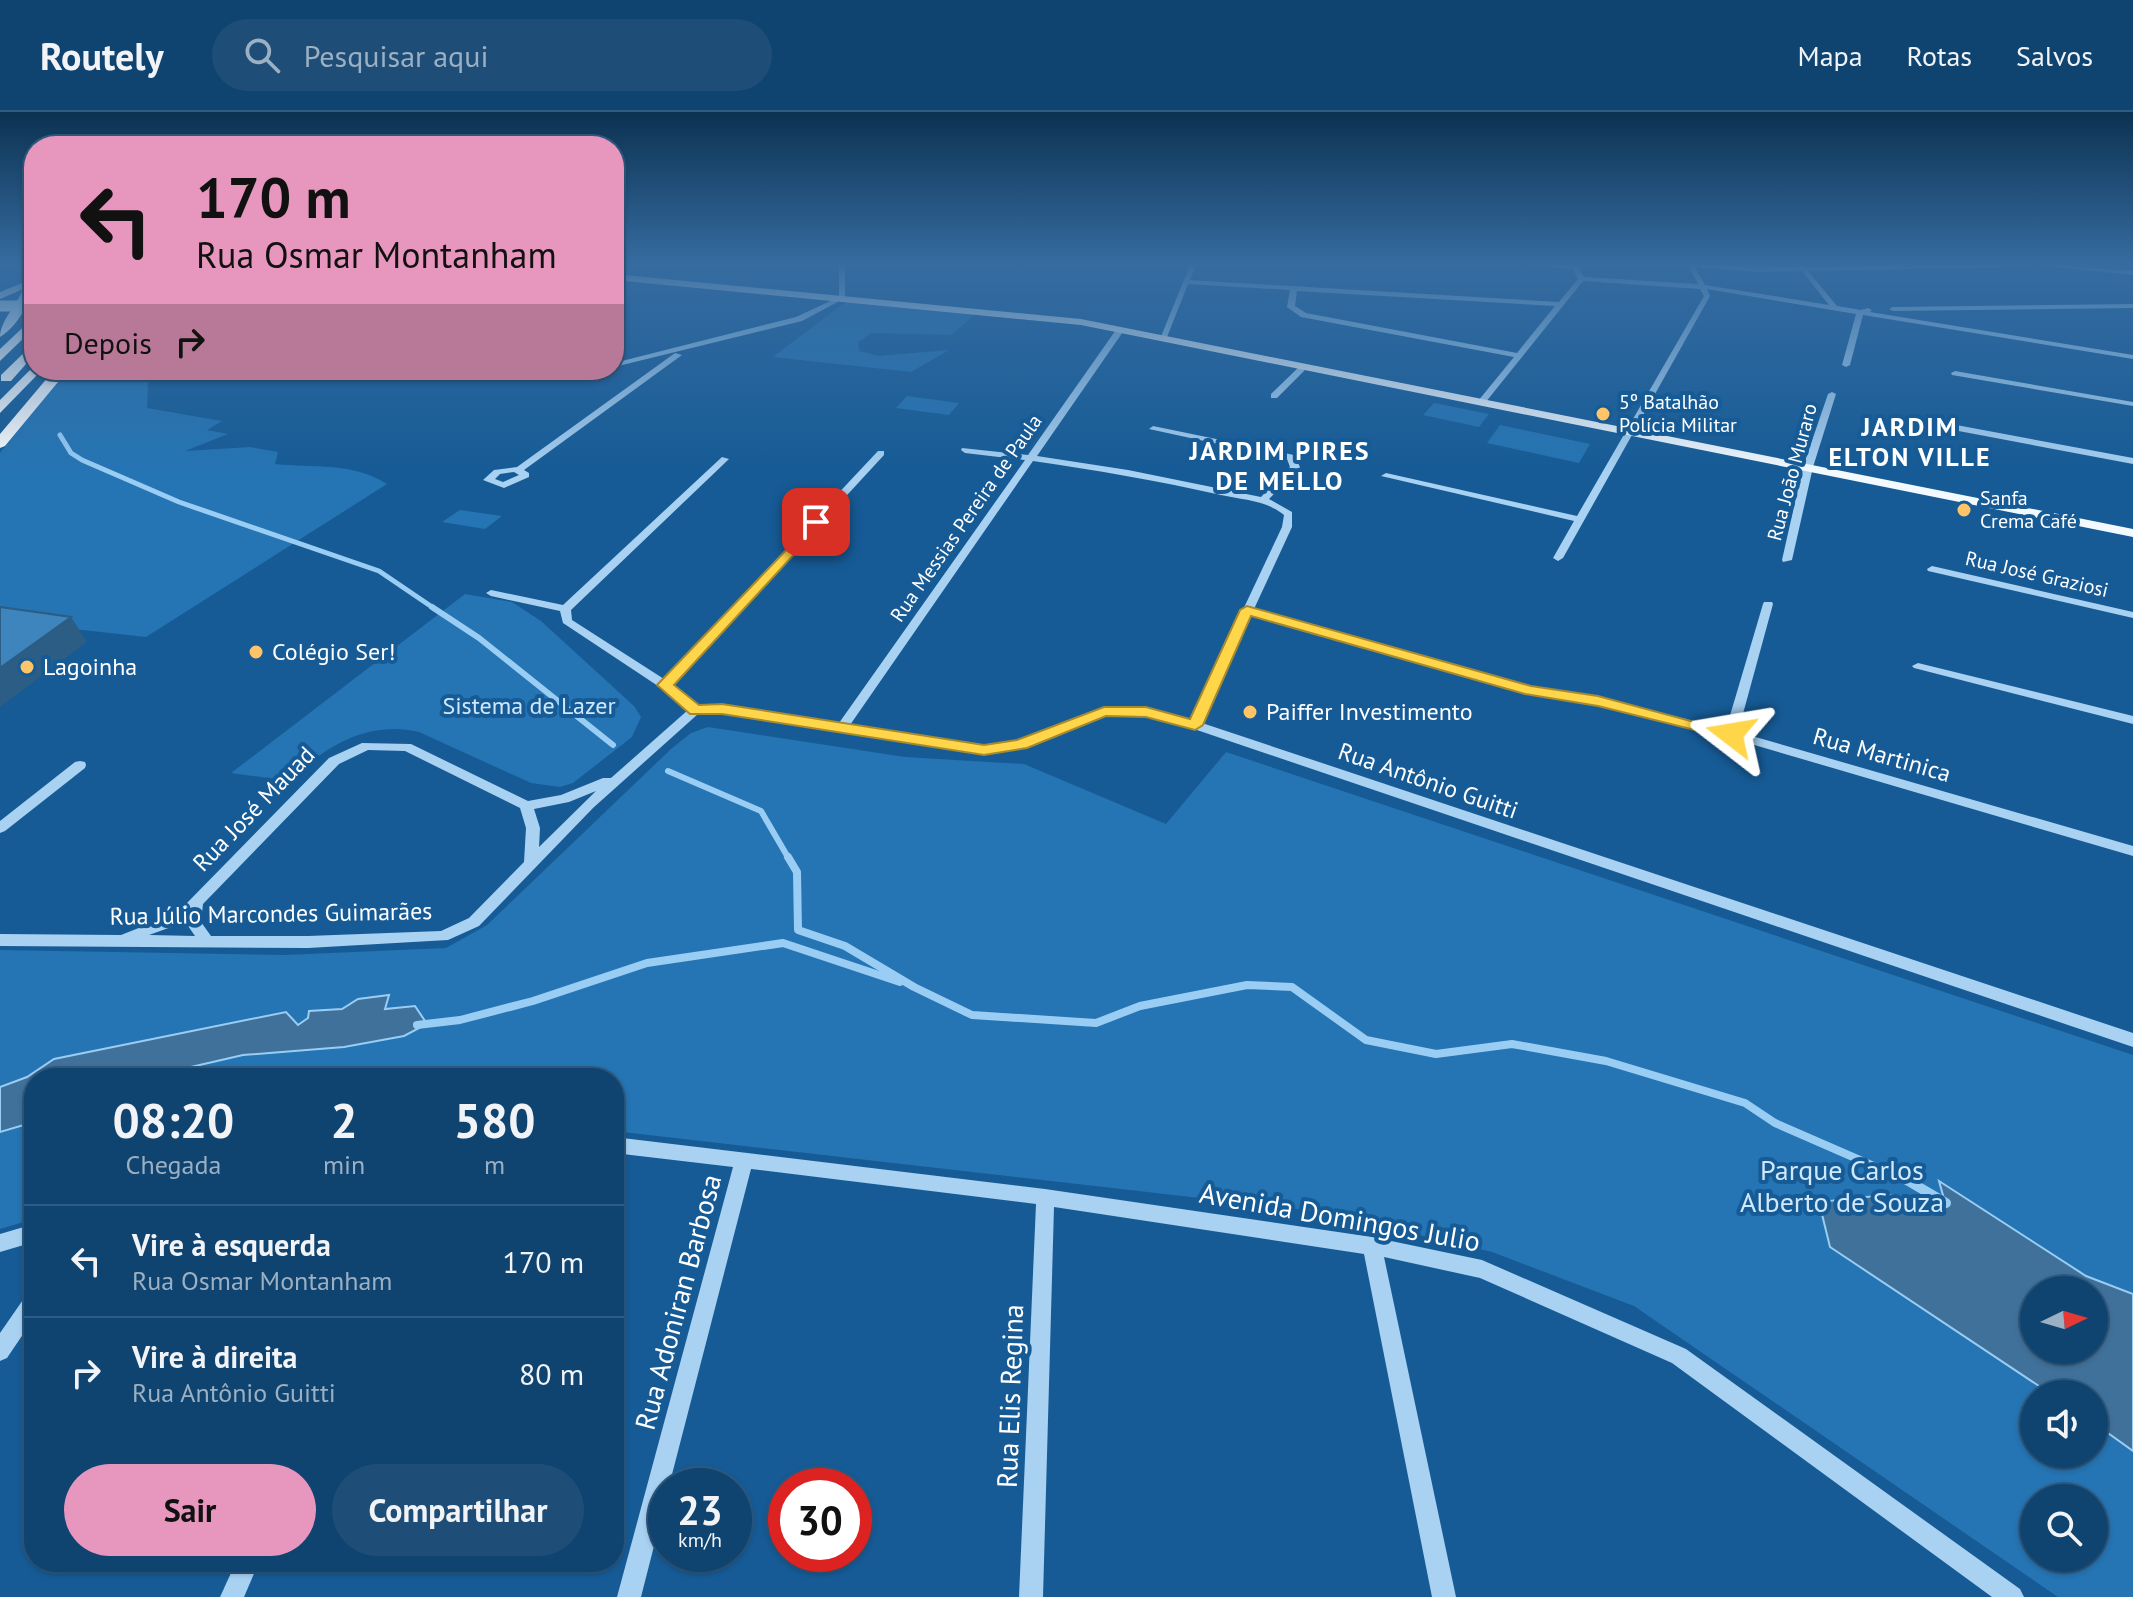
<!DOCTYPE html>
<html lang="pt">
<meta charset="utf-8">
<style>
:root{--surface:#104470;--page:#1e4e78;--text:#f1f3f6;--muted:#9cb0c3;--line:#305c83;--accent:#e797bd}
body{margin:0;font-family:"PT Sans",sans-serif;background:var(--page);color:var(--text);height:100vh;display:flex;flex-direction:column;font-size:30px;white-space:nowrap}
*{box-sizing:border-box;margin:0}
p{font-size:26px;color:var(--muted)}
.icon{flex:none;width:44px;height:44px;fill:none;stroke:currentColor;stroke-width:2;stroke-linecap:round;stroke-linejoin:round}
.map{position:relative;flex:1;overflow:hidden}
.panel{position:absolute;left:24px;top:956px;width:600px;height:504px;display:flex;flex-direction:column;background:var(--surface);border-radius:32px;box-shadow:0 2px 6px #0004,0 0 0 2px var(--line)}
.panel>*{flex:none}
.banner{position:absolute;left:24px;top:24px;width:600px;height:244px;border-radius:32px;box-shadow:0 2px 6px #0004,0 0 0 2px var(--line);background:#e797bd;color:#111;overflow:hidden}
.needle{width:52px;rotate:85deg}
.tools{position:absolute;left:2020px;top:1164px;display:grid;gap:16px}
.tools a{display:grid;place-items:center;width:88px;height:88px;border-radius:50%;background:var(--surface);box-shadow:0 2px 6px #0004,0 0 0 2px var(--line);font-size:40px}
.speed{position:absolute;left:648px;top:1356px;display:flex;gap:16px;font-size:40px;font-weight:700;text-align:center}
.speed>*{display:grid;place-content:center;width:104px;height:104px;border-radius:50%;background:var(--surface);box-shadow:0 2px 6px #0004,0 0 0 2px var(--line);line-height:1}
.speed small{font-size:20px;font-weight:400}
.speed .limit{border:12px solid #d22;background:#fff;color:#111}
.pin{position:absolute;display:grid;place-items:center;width:68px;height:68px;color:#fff;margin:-34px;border-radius:16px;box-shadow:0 4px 12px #0006}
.me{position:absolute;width:88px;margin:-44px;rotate:284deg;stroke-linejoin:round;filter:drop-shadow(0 0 6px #0008)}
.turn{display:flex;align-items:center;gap:28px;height:168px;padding:0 40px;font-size:36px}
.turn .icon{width:104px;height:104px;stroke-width:2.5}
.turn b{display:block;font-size:56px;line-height:68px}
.then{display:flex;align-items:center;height:76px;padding:0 40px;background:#0003;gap:16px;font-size:30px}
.eta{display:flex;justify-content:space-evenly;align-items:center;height:136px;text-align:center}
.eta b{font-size:48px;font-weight:800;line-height:56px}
.action{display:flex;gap:16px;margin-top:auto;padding:16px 40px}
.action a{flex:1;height:92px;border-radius:48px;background:var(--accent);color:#111;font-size:32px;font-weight:800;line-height:92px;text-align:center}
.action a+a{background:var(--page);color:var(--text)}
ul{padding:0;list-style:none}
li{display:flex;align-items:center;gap:24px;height:112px;padding:0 40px;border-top:2px solid var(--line)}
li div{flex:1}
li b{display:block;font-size:30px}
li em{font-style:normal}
header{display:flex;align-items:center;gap:48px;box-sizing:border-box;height:112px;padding:0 40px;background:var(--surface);border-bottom:2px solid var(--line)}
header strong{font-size:38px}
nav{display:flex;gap:44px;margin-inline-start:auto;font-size:28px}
.search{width:560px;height:72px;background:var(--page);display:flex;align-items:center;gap:20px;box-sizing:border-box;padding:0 28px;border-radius:44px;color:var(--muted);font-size:30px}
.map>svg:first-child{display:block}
.green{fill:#2574b3;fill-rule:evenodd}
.water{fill:#40719b;stroke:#9acdf4;stroke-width:2;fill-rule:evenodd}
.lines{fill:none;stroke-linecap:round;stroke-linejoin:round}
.stream-far3{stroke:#9acdf4;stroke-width:5}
.stream-far2{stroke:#9acdf4;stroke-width:6}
.stream-far1{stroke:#9acdf4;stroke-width:8}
.stream{stroke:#9acdf4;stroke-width:10}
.minor{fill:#a8d1f2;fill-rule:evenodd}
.major{fill:#f2f9ff;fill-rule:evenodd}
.highway{fill:#fff;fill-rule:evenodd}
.major-bridge{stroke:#f2f9ff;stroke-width:11}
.shaded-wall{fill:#2b5d85}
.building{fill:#3e85be;stroke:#2b5d85;stroke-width:2}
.route{fill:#ffd54a;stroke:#a68a30;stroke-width:2}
.poi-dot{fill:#ffc468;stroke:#165b96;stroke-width:3}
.labels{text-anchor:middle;stroke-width:8;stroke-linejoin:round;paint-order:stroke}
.far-poi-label{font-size:20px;fill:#fff;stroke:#165b96;text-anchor:start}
.far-street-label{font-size:20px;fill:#fff;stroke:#165b96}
.poi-label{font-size:24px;fill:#fff;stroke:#165b96;text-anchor:start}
.park-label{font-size:24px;fill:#cfe8fc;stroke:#165b96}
.street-label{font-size:24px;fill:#fff;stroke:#165b96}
.far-district-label{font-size:26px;font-weight:bold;letter-spacing:2px;fill:#fff;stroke:#165b96}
.near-park-label{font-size:28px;fill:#cfe8fc;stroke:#165b96}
.near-street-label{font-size:28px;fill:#fff;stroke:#165b96}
</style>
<header>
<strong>Routely</strong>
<div class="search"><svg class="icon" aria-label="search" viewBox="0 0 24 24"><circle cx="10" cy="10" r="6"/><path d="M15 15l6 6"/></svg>Pesquisar aqui</div>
<nav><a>Mapa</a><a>Rotas</a><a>Salvos</a></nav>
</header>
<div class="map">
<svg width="2133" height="1485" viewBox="0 0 2133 1485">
<rect width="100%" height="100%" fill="#165b96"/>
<g class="green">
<path d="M 847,189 L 975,202 L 951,223 L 872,221 L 858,230 L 859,239 L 879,244 L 949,238 L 911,260 L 773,245 Z"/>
<path d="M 92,263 L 153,263 L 148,272 L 147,296 L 222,309 L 207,318 L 228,322 L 185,339 L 250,335 L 278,340 L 275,352 C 314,356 353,350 387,372 L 146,525 L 0,509 L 0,341 L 60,267 Z"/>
<path d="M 907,284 L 959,291 L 949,303 L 896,296 Z"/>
<path d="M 1434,291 L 1489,302 L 1479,315 L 1423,303 Z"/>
<path d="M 1500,313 L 1590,332 L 1579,351 L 1487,331 Z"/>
<path d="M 460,398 L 502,404 L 485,417 L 442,410 Z"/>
<path d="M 465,482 L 512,490 L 541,509 L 634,594 L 641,605 L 632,625 L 573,671 L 560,675 L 531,671 L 419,620 C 368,608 325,634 290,669 L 231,661 Z"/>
<path d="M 708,615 L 905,645 L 1024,652 L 1166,712 L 1226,640 L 2133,943 L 2133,1485 L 2058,1485 L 1634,1194 L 1492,1140 L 1314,1099 L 614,1019 L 614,966 L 34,966 L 34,1107 L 0,1117 L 0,838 L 285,843 L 446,836 L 487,813 L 671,637 L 691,621 ZM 2034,1178 L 2094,1178 L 2094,1238 L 2034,1238 ZM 2034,1282 L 2094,1282 L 2094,1342 L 2034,1342 ZM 2034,1386 L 2094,1386 L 2094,1446 L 2034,1446 Z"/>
</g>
<g class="water">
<path d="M 389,883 L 385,897 L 415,894 L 427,912 L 404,924 L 344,935 L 243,943 L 191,955 L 164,966 L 34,966 L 34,1010 L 0,1020 L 0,975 L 27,965 L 54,947 L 286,900 L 298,913 L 308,906 L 309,899 L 342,897 L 358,887 Z"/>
<path d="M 1939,1069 L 2086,1164 L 2133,1182 L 2133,1339 L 2094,1311 L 2094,1282 L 2051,1282 L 1830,1135 L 1819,1090 L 1885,1083 L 1944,1087 ZM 2034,1178 L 2094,1178 L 2094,1238 L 2034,1238 Z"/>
</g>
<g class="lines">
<path class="stream-far3" d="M 60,323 L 71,341 L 82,348 L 179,390 L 379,459 L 435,497"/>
<g class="stream-far2">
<path d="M 432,495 L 479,526 L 613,633"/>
<path d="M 668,659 L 761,699 L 789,747"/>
</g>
<g class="stream-far1">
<path d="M 788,745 L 797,760 L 798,818 L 845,834 L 914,875 L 972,903 L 1096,911 L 1140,894 L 1247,873 L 1292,875 L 1366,928 L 1436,942 L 1512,932 L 1606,949 L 1745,991 L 1775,1011 L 1908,1069"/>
<path d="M 417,913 L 460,908 L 533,889 L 647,851 L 783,831 L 900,870"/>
</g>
<path class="stream" d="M 1905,1067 L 1946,1091"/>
<g class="minor">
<path d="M 839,153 L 845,153 L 845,186 L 802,209 L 614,255 L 614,251 L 796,205 L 839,185 Z"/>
<path d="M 1190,153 L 1196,153 L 1190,168 L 1559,190 L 1578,167 L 1573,157 L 1531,153 L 1578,153 L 1584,165 L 1698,172 L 1688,153 L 1798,155 L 1797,153 L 1805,155 L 2006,153 L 2003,155 L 1808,159 L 1837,194 L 1861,198 L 1868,196 L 1872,198 L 1870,200 L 2133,243 L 2133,247 L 1863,203 L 1850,253 L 1846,255 L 1842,253 L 1856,202 L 1707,177 L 1710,184 L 1563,446 L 1558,449 L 1553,446 L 1574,409 L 1381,364 L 1386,361 L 1577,404 L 1704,184 L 1700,177 L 1583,169 L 1485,291 L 1482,291 L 1478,289 L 1514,245 L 1301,205 L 1287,195 L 1290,178 L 1188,172 L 1167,225 L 1160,227 ZM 1695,155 L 1759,160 L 1802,159 L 1829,193 L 1705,173 ZM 1297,179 L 1555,194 L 1517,241 L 1306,201 L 1295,194 Z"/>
<path d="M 2053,153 L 2133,159 L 2133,163 L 2056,155 Z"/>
<path d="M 2133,192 L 2133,196 L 1893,199 L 1889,197 L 1893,195 Z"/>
<path d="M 1118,215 L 1125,217 L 1037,344 L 1128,358 L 1261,385 L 1290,355 L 1287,347 L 1149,317 L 1153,314 L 1294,343 L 1300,355 L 1269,387 L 1292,400 L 1292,415 L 1254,497 L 1531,576 L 1598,585 L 1726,617 L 1763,492 L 1764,490 L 1772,490 L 1773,492 L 1738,620 L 2133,734 L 2133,744 L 1727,625 L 1598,593 L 1526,582 L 1252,503 L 1202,611 L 2133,921 L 2133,935 L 1191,616 L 1146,604 L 1106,603 L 1025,635 L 984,642 L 722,601 L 698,602 L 593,696 L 479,814 L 448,828 L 308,836 L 0,834 L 0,822 L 121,823 L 164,806 L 185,793 L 329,646 L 362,631 L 411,632 L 528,689 L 561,683 L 603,666 L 611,666 L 688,598 L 661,576 L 563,511 L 560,499 L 491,484 L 486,481 L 491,478 L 563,493 L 722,345 L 729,347 L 571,498 L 572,508 L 664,567 L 878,339 L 884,339 L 884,343 L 672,573 L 698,594 L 722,593 L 839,611 L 1025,348 L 965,341 L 961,338 L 962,336 L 1028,343 ZM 1033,349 C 1096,358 1159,369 1221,383 C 1243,388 1266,388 1284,403 L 1282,415 L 1191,608 L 1146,596 L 1104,595 L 1018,629 L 984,634 L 850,613 ZM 368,638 L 405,639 L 520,696 L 526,716 L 524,750 L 469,806 L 441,819 L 308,824 L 211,824 L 201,810 L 203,792 L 339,652 ZM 596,679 L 539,735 L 540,716 L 534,697 L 569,690 ZM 186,806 L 186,811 L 195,824 L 149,823 L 174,814 Z"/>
<path d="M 675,241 L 682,243 L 524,358 L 529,361 L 529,365 L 504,376 L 483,368 L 494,358 L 517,355 ZM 514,360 L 519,363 L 503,370 L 495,367 L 500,362 Z"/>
<path d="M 1302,252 L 1309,254 L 1277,286 L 1271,286 L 1271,282 Z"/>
<path d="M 581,258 L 595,258 L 569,265 L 565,263 Z"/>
<path d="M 1955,259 L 2133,290 L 2133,294 L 1952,263 L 1951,261 Z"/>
<path d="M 1832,280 L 1836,282 L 1813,355 L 1792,448 L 1783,450 L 1782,448 L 1803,355 L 1828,282 Z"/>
<path d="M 1951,312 L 2133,346 L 2133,352 L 1948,317 L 1947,315 Z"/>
<path d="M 1932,454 L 2133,500 L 2133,506 L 1928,459 L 1927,457 Z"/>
<path d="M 1918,551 L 2133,604 L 2133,612 L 1914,556 L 1912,554 Z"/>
<path d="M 80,649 L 85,650 L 86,653 L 85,656 L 5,719 L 0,721 L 0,709 L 75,650 Z"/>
<path d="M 614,1025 L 1045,1077 L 1372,1125 L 1482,1148 L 1686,1237 L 2020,1477 L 2024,1485 L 1992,1485 L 1672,1251 L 1480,1166 L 1384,1145 L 1456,1485 L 1432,1485 L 1364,1142 L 1054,1095 L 1043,1485 L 1019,1485 L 1036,1092 L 751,1057 L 669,1374 L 666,1374 L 666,1387 L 641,1485 L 617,1485 L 733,1055 L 614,1041 Z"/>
<path d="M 34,1112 L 34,1130 L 0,1140 L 0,1122 Z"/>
<path d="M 34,1180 L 34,1206 L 7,1246 L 0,1249 L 0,1221 L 27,1182 Z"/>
<path d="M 236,1450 L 259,1450 L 244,1485 L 220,1485 Z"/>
</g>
<g class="major">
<path d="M 34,161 C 34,184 20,213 0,225 C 0,209 17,193 23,177 L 0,187 L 0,180 L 27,169 Z"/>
<path d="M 614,162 L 1081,207 L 2133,417 L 2133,425 L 1081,213 L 614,168 Z"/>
</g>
<g class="highway">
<path d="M 34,205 L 34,216 L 0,249 L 0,237 Z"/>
<path d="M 34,231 L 34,243 L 11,269 L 1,269 L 1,263 Z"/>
<path d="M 34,254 L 34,258 L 41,258 L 39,261 L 0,301 L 0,288 Z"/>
<path d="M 54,258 L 68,258 L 5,334 L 0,336 L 0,322 Z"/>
</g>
<path class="major-bridge" d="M 0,194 L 34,194"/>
</g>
<path class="shaded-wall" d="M 71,505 L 87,530 L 0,595 L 0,556 Z"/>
<path class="building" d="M 0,495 L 71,505 L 0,556 Z"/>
<linearGradient id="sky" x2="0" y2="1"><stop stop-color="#0c3252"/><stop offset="0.42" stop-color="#366ca0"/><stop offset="1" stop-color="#366ca0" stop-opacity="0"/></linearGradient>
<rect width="2133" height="361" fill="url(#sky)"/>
<path class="route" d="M 816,407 L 823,410 L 821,413 L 674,573 L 699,593 L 722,592 L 984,633 L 1017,628 L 1104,595 L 1146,595 L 1190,607 L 1240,498 L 1247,494 L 1531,574 L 1598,584 L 1739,622 L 1731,627 L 1598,594 L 1525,582 L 1251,504 L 1203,613 L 1195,618 L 1146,605 L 1106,604 L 1027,636 L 984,643 L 722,602 L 690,602 L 657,573 Z"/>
<g class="poi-dot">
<circle cx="1603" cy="302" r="8"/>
<circle cx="1964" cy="398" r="8"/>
<circle cx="256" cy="540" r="8"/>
<circle cx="27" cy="555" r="8"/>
<circle cx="1250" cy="600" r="8"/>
</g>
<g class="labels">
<g class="far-poi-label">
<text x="1619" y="297">5º Batalhão<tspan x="1619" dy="23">Polícia Militar</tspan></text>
<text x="1980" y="393">Sanfa<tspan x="1980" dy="23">Crema Café</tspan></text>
</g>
<g class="far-street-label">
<text transform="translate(1792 360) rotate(-75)" y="7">Rua João Muraro</text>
<text transform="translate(966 406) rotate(-55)" y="7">Rua Messias Pereira de Paula</text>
<text transform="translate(2037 462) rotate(13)" y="7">Rua José Graziosi</text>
</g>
<g class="poi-label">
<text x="272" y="548">Colégio Ser!</text>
<text x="43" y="563">Lagoinha</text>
<text x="1266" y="608">Paiffer Investimento</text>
</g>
<g class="park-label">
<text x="529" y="602">Sistema de Lazer</text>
</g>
<g class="street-label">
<text transform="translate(1882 643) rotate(16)" y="8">Rua Martinica</text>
<text transform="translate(1428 669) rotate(19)" y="8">Rua Antônio Guitti</text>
<text transform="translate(254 697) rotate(-46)" y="8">Rua José Mauad</text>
<text transform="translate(271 802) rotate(-1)" y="8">Rua Júlio Marcondes Guimarães</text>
</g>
<g class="far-district-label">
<text x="1910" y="324">JARDIM<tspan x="1910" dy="30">ELTON VILLE</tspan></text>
<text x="1280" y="348">JARDIM PIRES<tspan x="1280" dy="30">DE MELLO</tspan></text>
</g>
<g class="near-park-label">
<text x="1842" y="1068">Parque Carlos<tspan x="1842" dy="32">Alberto de Souza</tspan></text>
</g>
<g class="near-street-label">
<text transform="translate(1340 1105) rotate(10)" y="10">Avenida Domingos Julio</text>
<text transform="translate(678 1190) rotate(-75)" y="10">Rua Adoniran Barbosa</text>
<text transform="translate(1010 1284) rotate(-88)" y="10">Rua Elis Regina</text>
</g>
</g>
</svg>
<div class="tools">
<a><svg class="needle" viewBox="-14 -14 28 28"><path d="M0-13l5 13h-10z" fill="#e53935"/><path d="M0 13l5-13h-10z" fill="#9cb0c3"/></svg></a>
<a><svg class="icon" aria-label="sound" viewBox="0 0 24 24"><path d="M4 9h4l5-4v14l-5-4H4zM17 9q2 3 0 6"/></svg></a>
<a><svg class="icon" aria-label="search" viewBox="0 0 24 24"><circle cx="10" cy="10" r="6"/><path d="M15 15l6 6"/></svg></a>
</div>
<div class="speed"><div>23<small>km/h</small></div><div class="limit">30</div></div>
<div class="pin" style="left:816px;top:410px;background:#d93025"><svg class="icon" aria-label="arrive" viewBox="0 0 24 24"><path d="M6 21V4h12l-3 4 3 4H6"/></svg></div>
<svg class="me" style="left:1731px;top:622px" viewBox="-20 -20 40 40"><path d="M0-17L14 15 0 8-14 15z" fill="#ffd54a" stroke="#fff" stroke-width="4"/></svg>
<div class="banner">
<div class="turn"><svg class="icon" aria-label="left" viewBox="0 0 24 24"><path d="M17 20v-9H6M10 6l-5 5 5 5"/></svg><div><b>170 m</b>Rua Osmar Montanham</div></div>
<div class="then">Depois<svg class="icon" aria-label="right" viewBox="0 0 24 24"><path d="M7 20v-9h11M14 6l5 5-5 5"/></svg></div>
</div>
<section class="panel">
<div class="eta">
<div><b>08:20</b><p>Chegada</p></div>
<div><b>2</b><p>min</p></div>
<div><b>580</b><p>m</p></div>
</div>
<ul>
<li><svg class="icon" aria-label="left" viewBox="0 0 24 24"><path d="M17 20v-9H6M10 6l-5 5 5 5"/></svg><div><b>Vire à esquerda</b><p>Rua Osmar Montanham</p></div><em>170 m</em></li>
<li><svg class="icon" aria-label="right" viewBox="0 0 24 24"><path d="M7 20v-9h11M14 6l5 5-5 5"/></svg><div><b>Vire à direita</b><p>Rua Antônio Guitti</p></div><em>80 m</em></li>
</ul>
<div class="action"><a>Sair</a><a>Compartilhar</a></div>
</section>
</div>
